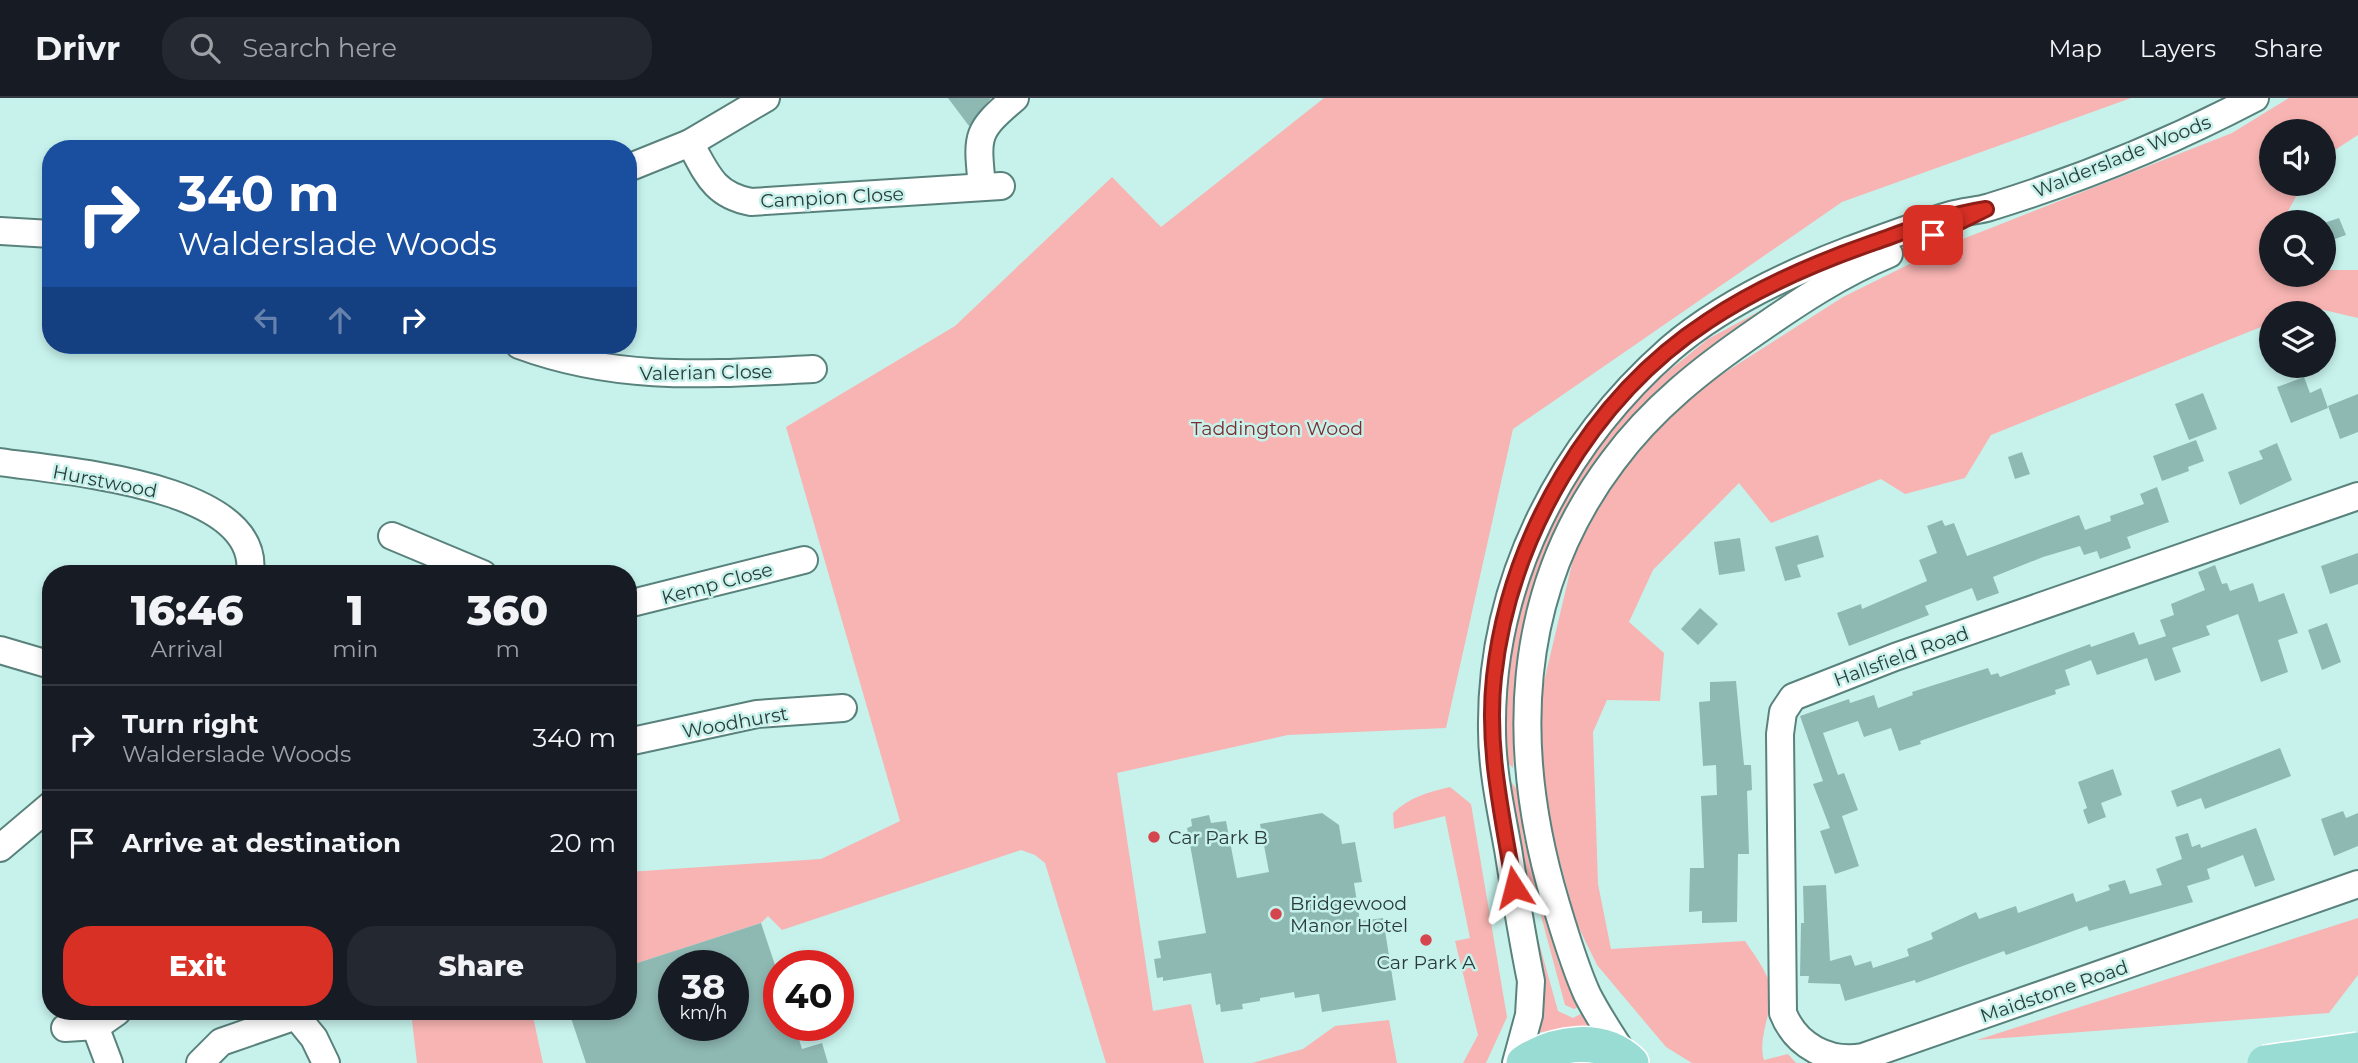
<!DOCTYPE html>
<style>
:root{--surface:#171b24;--page:#242831;--text:#f1f3f6;--muted:#9ea1a6;--line:#363941;--accent:#d93025}
body{margin:0;font-family:Montserrat,sans-serif;background:var(--page);color:var(--text);height:100vh;display:flex;flex-direction:column;font-size:26px;white-space:nowrap}
*{box-sizing:border-box;margin:0}
p{font-size:23px;color:var(--muted)}
.icon{flex:none;width:38px;height:38px;fill:none;stroke:currentColor;stroke-width:2;stroke-linecap:round;stroke-linejoin:round}
.map{position:relative;flex:1;overflow:hidden}
.drawer{position:absolute;left:42px;top:467px;width:595px;height:455px;display:flex;flex-direction:column;background:var(--surface);border-radius:28px;box-shadow:0 4px 10px #0003}
.drawer>*{flex:none}
.top-card{position:absolute;left:42px;top:42px;width:595px;height:214px;border-radius:28px;box-shadow:0 4px 10px #0003;background:#1a4fa0;color:#fff;overflow:hidden}
.buttons{position:absolute;left:2259px;top:21px;display:grid;gap:14px}
.buttons a{display:grid;place-items:center;width:77px;height:77px;border-radius:50%;background:var(--surface);box-shadow:0 4px 10px #0003;font-size:35px}
.speed{position:absolute;left:658px;top:852px;display:flex;gap:14px;font-size:35px;font-weight:700;text-align:center}
.speed>*{display:grid;place-content:center;width:91px;height:91px;border-radius:50%;background:var(--surface);box-shadow:0 4px 10px #0003;line-height:1}
.speed small{font-size:18px;font-weight:400}
.speed .limit{border:10px solid #d22;background:#fff;color:#111}
.pin{position:absolute;display:grid;place-items:center;width:60px;height:60px;color:#fff;margin:-30px;border-radius:14px;box-shadow:0 4px 10px #0006}
.me{position:absolute;width:77px;margin:-38px;rotate:351deg;stroke-linejoin:round;filter:drop-shadow(0 0 5px #0008)}
.turn{display:flex;align-items:center;gap:24px;height:147px;padding:0 21px;font-size:32px}
.turn .icon{width:91px;height:91px;stroke-width:2.5}
.turn b{display:block;font-size:49px;line-height:60px}
.lanes{display:flex;align-items:center;height:66px;padding:0 21px;background:#0003;justify-content:center;gap:35px;direction:ltr}
.lanes .off{opacity:.35}
.eta{display:flex;justify-content:space-evenly;align-items:center;height:119px;text-align:center}
.eta b{font-size:42px;font-weight:800;line-height:49px}
.primary-button{display:flex;gap:14px;margin-top:auto;padding:14px 21px}
.primary-button a{flex:1;height:80px;border-radius:28px;background:var(--accent);color:#fff;font-size:28px;font-weight:800;line-height:80px;text-align:center}
.primary-button a+a{background:var(--page);color:var(--text)}
ul{padding:0;list-style:none}
li{display:flex;align-items:center;gap:21px;height:105px;padding:0 21px;border-top:2px solid var(--line)}
li div{flex:1}
li b{display:block;font-size:26px}
li em{font-style:normal}
header{display:flex;align-items:center;gap:42px;box-sizing:border-box;height:98px;padding:0 35px;background:var(--surface);border-bottom:2px solid var(--line)}
header strong{font-size:33px}
nav{display:flex;gap:38px;margin-inline-start:auto;font-size:24px}
.search{width:490px;height:63px;background:var(--page);display:flex;align-items:center;gap:18px;box-sizing:border-box;padding:0 24px;border-radius:28px;color:var(--muted);font-size:26px}
.map>svg:first-child{display:block}
.green{fill:#f7b4b2}
.building{fill:#8eb8b2;fill-rule:evenodd}
.lines{fill:none;stroke-linecap:round;stroke-linejoin:round}
.minor-casing{stroke:#59827c;stroke-width:30}
.major-casing{stroke:#fff;stroke-width:38}
.minor{stroke:#fff;stroke-width:26}
.major{stroke:#98dcd4;stroke-width:35}
.major-bridge-casing{stroke:#fff;stroke-width:38;stroke-linecap:butt}
.major-bridge{stroke:#98dcd4;stroke-width:35}
.route-casing{stroke:#8d1f18;stroke-width:18}
.route{stroke:#d93025;stroke-width:12}
.poi-dot{fill:#d5454d;stroke:#c7f2ec;stroke-width:2.5}
.labels{text-anchor:middle;stroke-width:5;stroke-linejoin:round;paint-order:stroke}
.street-label{font-size:19px;fill:#2b3c3a;stroke:#c7f2ec}
.park-label{font-size:19px;fill:#7c2d30;stroke:#c7f2ec}
.poi-label{font-size:19px;fill:#2b3c3a;stroke:#c7f2ec;text-anchor:start}
</style>
<header>
<strong>Drivr</strong>
<div class="search"><svg class="icon" aria-label="search" viewBox="0 0 24 24"><circle cx="10" cy="10" r="6"/><path d="M15 15l6 6"/></svg>Search here</div>
<nav><a>Map</a><a>Layers</a><a>Share</a></nav>
</header>
<div class="map">
<svg width="2358" height="965" viewBox="0 0 2358 965">
<rect width="100%" height="100%" fill="#c7f2ec"/>
<g class="green">
<path d="M 1324,0 L 2131,0 L 1842,104 L 1513,331 L 1446,630 L 1288,637 L 1117,675 L 1153,913 L 1191,906 L 1204,965 L 1106,965 L 1045,765 L 1035,757 L 1021,752 L 782,832 L 768,818 L 761,825 L 628,868 L 628,774 L 821,761 L 900,723 L 786,329 L 955,228 L 1112,79 L 1161,129 Z"/>
<path d="M 2289,0 L 2358,0 L 2358,37 L 2324,59 L 2324,33 L 2272,33 L 2272,86 L 2303,86 L 2282,124 L 2272,124 L 2272,177 L 2324,177 L 2324,172 L 2358,172 L 2358,220 L 2311,209 L 2297,215 L 2272,215 L 2271,225 L 1991,337 L 1965,380 L 1905,396 L 1881,381 L 1771,425 L 1739,385 L 1653,472 L 1629,524 L 1664,555 L 1660,603 L 1607,602 L 1593,634 L 1598,786 L 1611,851 L 1745,843 C 1753,855 1763,868 1768,881 C 1778,908 1756,936 1764,962 L 1788,956 L 1796,965 L 1692,965 L 1666,949 L 1597,867 L 1576,824 L 1547,715 L 1541,654 L 1542,592 L 1574,457 L 1611,386 L 1670,318 L 1713,282 L 1843,199 L 1950,146 L 2232,35 Z"/>
<path d="M 1771,207 L 1772,210 L 1659,297 L 1526,525 L 1517,574 L 1513,670 L 1503,660 L 1501,628 L 1514,522 L 1558,405 L 1621,316 L 1650,288 L 1708,241 Z"/>
<path d="M 1508,680 L 1519,694 L 1523,736 L 1538,798 L 1559,866 L 1579,909 L 1574,911 L 1565,907 L 1540,814 L 1527,808 Z"/>
<path d="M 1450,689 L 1471,706 L 1507,919 L 1486,965 L 1463,965 L 1478,937 L 1455,843 L 1470,840 L 1445,718 L 1394,731 L 1393,715 C 1410,699 1428,694 1450,689 Z"/>
<path d="M 1531,816 L 1558,913 L 1573,920 L 1584,914 L 1589,931 L 1572,929 L 1536,935 Z"/>
<path d="M 2358,820 L 2358,877 L 2329,915 L 1977,942 Z"/>
<path d="M 411,914 L 532,914 L 543,965 L 417,965 Z"/>
<path d="M 1389,922 L 1397,965 L 1252,965 L 1303,951 L 1335,928 Z"/>
</g>
<g class="building">
<path d="M 948,0 L 991,0 L 969,28 Z"/>
<path d="M 2339,120 L 2346,137 L 2324,145 L 2324,125 Z"/>
<path d="M 2304,279 L 2310,295 L 2321,290 L 2328,310 L 2291,325 L 2277,289 Z"/>
<path d="M 2203,295 L 2217,331 L 2189,342 L 2175,306 Z"/>
<path d="M 2358,296 L 2358,334 L 2340,341 L 2328,308 Z"/>
<path d="M 2196,342 L 2204,363 L 2188,369 L 2189,373 L 2162,383 L 2153,358 Z"/>
<path d="M 2277,345 L 2292,382 L 2240,407 L 2228,374 L 2263,361 L 2259,353 Z"/>
<path d="M 2022,354 L 2030,376 L 2015,381 L 2008,359 Z"/>
<path d="M 2157,389 L 2169,424 L 2127,439 L 2131,450 L 2100,461 L 2097,453 L 2084,457 L 2080,448 L 2043,459 L 1993,479 L 1999,495 L 1977,503 L 1972,490 L 1925,508 L 1929,517 L 1849,548 L 1837,515 L 1861,506 L 1862,511 L 1927,483 L 1919,462 L 1937,455 L 1927,428 L 1942,422 L 1945,428 L 1954,425 L 1967,458 L 2079,417 L 2085,432 L 2111,423 L 2110,418 L 2144,406 L 2140,396 Z"/>
<path d="M 1818,437 L 1824,459 L 1797,467 L 1801,479 L 1785,483 L 1775,449 Z"/>
<path d="M 1740,440 L 1745,473 L 1719,477 L 1714,444 Z"/>
<path d="M 2358,455 L 2358,486 L 2330,496 L 2321,468 Z"/>
<path d="M 2215,467 L 2222,486 L 2227,485 L 2230,493 L 2253,485 L 2259,504 L 2284,495 L 2298,535 L 2278,542 L 2288,574 L 2261,584 L 2238,516 L 2206,528 L 2210,537 L 2172,550 L 2181,574 L 2155,583 L 2147,560 L 2097,577 L 2091,562 L 2065,572 L 2070,587 L 2055,592 L 2056,596 L 1920,643 L 1921,646 L 1899,653 L 1891,630 L 1864,639 L 1858,623 L 1823,635 L 1838,677 L 1844,675 L 1858,712 L 1842,718 L 1859,768 L 1835,776 L 1820,733 L 1830,730 L 1813,686 L 1823,683 L 1800,618 L 1849,601 L 1850,605 L 1874,597 L 1878,610 L 1913,597 L 1912,594 L 1988,570 L 1991,577 L 1998,575 L 2000,579 L 2090,546 L 2091,549 L 2134,534 L 2139,547 L 2166,538 L 2160,522 L 2174,517 L 2171,506 L 2205,492 L 2198,474 Z"/>
<path d="M 1700,510 L 1718,526 L 1698,547 L 1681,531 Z"/>
<path d="M 2327,525 L 2341,564 L 2322,572 L 2308,532 Z"/>
<path d="M 1736,583 L 1744,667 L 1751,667 L 1752,692 L 1747,693 L 1749,756 L 1738,756 L 1737,824 L 1702,825 L 1702,813 L 1689,814 L 1690,770 L 1704,770 L 1701,698 L 1717,697 L 1716,667 L 1703,668 L 1699,604 L 1710,603 L 1710,584 Z"/>
<path d="M 2280,650 L 2291,678 L 2205,711 L 2201,700 L 2177,709 L 2171,693 Z"/>
<path d="M 2113,671 L 2122,697 L 2101,705 L 2106,719 L 2088,726 L 2083,712 L 2087,710 L 2078,684 Z"/>
<path d="M 2343,713 L 2346,720 L 2358,715 L 2358,748 L 2334,758 L 2321,721 Z"/>
<path d="M 1322,715 L 1339,727 L 1342,746 L 1355,744 L 1362,784 L 1354,785 L 1360,823 L 1383,820 L 1396,902 L 1322,914 L 1319,896 L 1295,900 L 1294,894 L 1260,900 L 1260,903 L 1242,906 L 1243,911 L 1221,914 L 1220,906 L 1216,907 L 1211,875 L 1163,883 L 1163,879 L 1157,880 L 1154,861 L 1161,860 L 1158,843 L 1206,835 L 1187,730 L 1192,728 L 1191,721 L 1209,717 L 1211,725 L 1226,723 L 1237,780 L 1269,774 L 1260,726 Z"/>
<path d="M 2256,730 L 2275,782 L 2255,789 L 2243,757 L 2207,771 L 2210,781 L 2187,788 L 2193,804 L 2089,833 L 2087,828 L 2006,857 L 2004,853 L 1916,885 L 1915,882 L 1845,903 L 1840,886 L 1808,885 L 1809,878 L 1800,878 L 1801,825 L 1804,825 L 1803,788 L 1826,787 L 1830,863 L 1851,857 L 1855,868 L 1871,863 L 1873,870 L 1909,858 L 1907,851 L 1933,841 L 1931,835 L 1976,814 L 1979,821 L 2016,808 L 2018,815 L 2073,795 L 2076,804 L 2110,792 L 2108,787 L 2125,782 L 2130,796 L 2162,787 L 2156,771 L 2182,761 L 2175,739 L 2188,735 L 2192,749 L 2200,746 L 2201,750 Z"/>
<path d="M 761,825 L 779,879 L 779,928 L 795,928 L 802,951 L 822,945 L 828,965 L 586,965 L 569,914 L 628,914 L 628,868 ZM 674,868 L 733,868 L 733,928 L 674,928 Z"/>
</g>
<g class="lines">
<defs>
<g id="minor">
<path d="M 690,45 C 707,76 714,97 751,104 L 1001,88"/>
<path d="M 628,70 L 690,45 L 766,0"/>
<path d="M 982,89 C 977,37 975,34 1015,0"/>
<path d="M 0,133 L 51,136"/>
<path d="M 519,247 C 619,284 709,276 813,271"/>
<path d="M 0,364 C 59,373 262,386 250,476"/>
<path d="M 2358,398 L 1895,559 L 1793,599 L 1783,614 L 1780,636 L 1783,915 C 1796,948 1829,965 1863,959 L 2358,786"/>
<path d="M 392,438 L 483,476"/>
<path d="M 628,506 L 804,462"/>
<path d="M 0,552 L 51,567"/>
<path d="M 628,644 L 757,616 L 843,610"/>
<path d="M 0,750 L 51,707"/>
<path d="M 95,928 L 109,965"/>
<path d="M 65,930 L 97,928 L 117,914"/>
<path d="M 1625,959 C 1612,938 1598,918 1587,896 C 1574,867 1565,836 1556,806 C 1510,653 1513,495 1613,363 C 1652,310 1703,270 1757,233 C 1800,203 1841,176 1889,156"/>
<path d="M 200,965 L 221,944 L 296,918 L 314,940 L 326,965"/>
<path d="M 1516,965 L 1529,917 L 1531,883 C 1522,839 1515,795 1508,751 C 1501,712 1492,672 1492,632 C 1490,485 1560,348 1670,251 C 1721,207 1787,176 1850,152 C 1883,140 1917,127 1951,117 C 1964,113 1978,113 1990,109 C 2081,81 2171,44 2255,0"/>
</g>
<path id="major" d="M 1524,965 C 1555,944 1602,937 1631,965"/>
</defs>
<use href="#minor" class="minor-casing"/>
<use href="#major" class="major-casing"/>
<use href="#minor" class="minor"/>
<use href="#major" class="major"/>
<defs>
<path id="major-bridge" d="M 2265,965 L 2358,952"/>
</defs>
<use href="#major-bridge" class="major-bridge-casing"/>
<use href="#major-bridge" class="major-bridge"/>
</g>
<g class="lines">
<defs>
<path id="route" d="M 1514,789 C 1503,719 1486,651 1494,579 C 1509,441 1590,300 1708,223 C 1759,189 1817,164 1875,144 C 1912,131 1947,117 1986,111 L 1933,137"/>
</defs>
<use href="#route" class="route-casing"/>
<use href="#route" class="route"/>
</g>
<g class="poi-dot">
<circle cx="1154" cy="739" r="7"/>
<circle cx="1276" cy="816" r="7"/>
<circle cx="1426" cy="842" r="7"/>
</g>
<g class="labels">
<g class="street-label">
<text transform="translate(2122 58) rotate(-22)" y="7">Walderslade Woods</text>
<text transform="translate(832 99) rotate(-3)" y="7">Campion Close</text>
<text transform="translate(706 274) rotate(-1)" y="7">Valerian Close</text>
<text transform="translate(105 383) rotate(11)" y="7">Hurstwood</text>
<text transform="translate(717 485) rotate(-15)" y="7">Kemp Close</text>
<text transform="translate(1901 558) rotate(-20)" y="7">Hallsfield Road</text>
<text transform="translate(735 624) rotate(-10)" y="7">Woodhurst</text>
<text transform="translate(2054 893) rotate(-19)" y="7">Maidstone Road</text>
</g>
<g class="park-label">
<text x="1277" y="337">Taddington Wood</text>
</g>
<g class="poi-label">
<text x="1168" y="746">Car Park B</text>
<text x="1290" y="812">Bridgewood<tspan x="1290" dy="22">Manor Hotel</tspan></text>
<text x="1426" y="871" text-anchor="middle">Car Park A</text>
</g>
</g>
</svg>
<div class="buttons">
<a><svg class="icon" aria-label="sound" viewBox="0 0 24 24"><path d="M4 9h4l5-4v14l-5-4H4zM17 9q2 3 0 6"/></svg></a>
<a><svg class="icon" aria-label="search" viewBox="0 0 24 24"><circle cx="10" cy="10" r="6"/><path d="M15 15l6 6"/></svg></a>
<a><svg class="icon" aria-label="layers" viewBox="0 0 24 24"><path d="M12 4l9 5-9 5-9-5zM3 14l9 5 9-5"/></svg></a>
</div>
<div class="speed"><div>38<small>km/h</small></div><div class="limit">40</div></div>
<div class="pin" style="left:1933px;top:137px;background:#d93025"><svg class="icon" aria-label="arrive" viewBox="0 0 24 24"><path d="M6 21V4h12l-3 4 3 4H6"/></svg></div>
<svg class="me" style="left:1514px;top:789px" viewBox="-20 -20 40 40"><path d="M0-17L14 15 0 8-14 15z" fill="#d93025" stroke="#fff" stroke-width="4"/></svg>
<div class="top-card">
<div class="turn"><svg class="icon" aria-label="right" viewBox="0 0 24 24"><path d="M7 20v-9h11M14 6l5 5-5 5"/></svg><div><b>340 m</b>Walderslade Woods</div></div>
<div class="lanes"><svg class="icon off" aria-label="left" viewBox="0 0 24 24"><path d="M17 20v-9H6M10 6l-5 5 5 5"/></svg><svg class="icon off" aria-label="ahead" viewBox="0 0 24 24"><path d="M12 20V5M6 11l6-6 6 6"/></svg><svg class="icon" aria-label="right" viewBox="0 0 24 24"><path d="M7 20v-9h11M14 6l5 5-5 5"/></svg></div>
</div>
<section class="drawer">
<div class="eta">
<div><b>16:46</b><p>Arrival</p></div>
<div><b>1</b><p>min</p></div>
<div><b>360</b><p>m</p></div>
</div>
<ul>
<li><svg class="icon" aria-label="right" viewBox="0 0 24 24"><path d="M7 20v-9h11M14 6l5 5-5 5"/></svg><div><b>Turn right</b><p>Walderslade Woods</p></div><em>340 m</em></li>
<li><svg class="icon" aria-label="arrive" viewBox="0 0 24 24"><path d="M6 21V4h12l-3 4 3 4H6"/></svg><div><b>Arrive at destination</b></div><em>20 m</em></li>
</ul>
<div class="primary-button"><a>Exit</a><a>Share</a></div>
</section>
</div>
